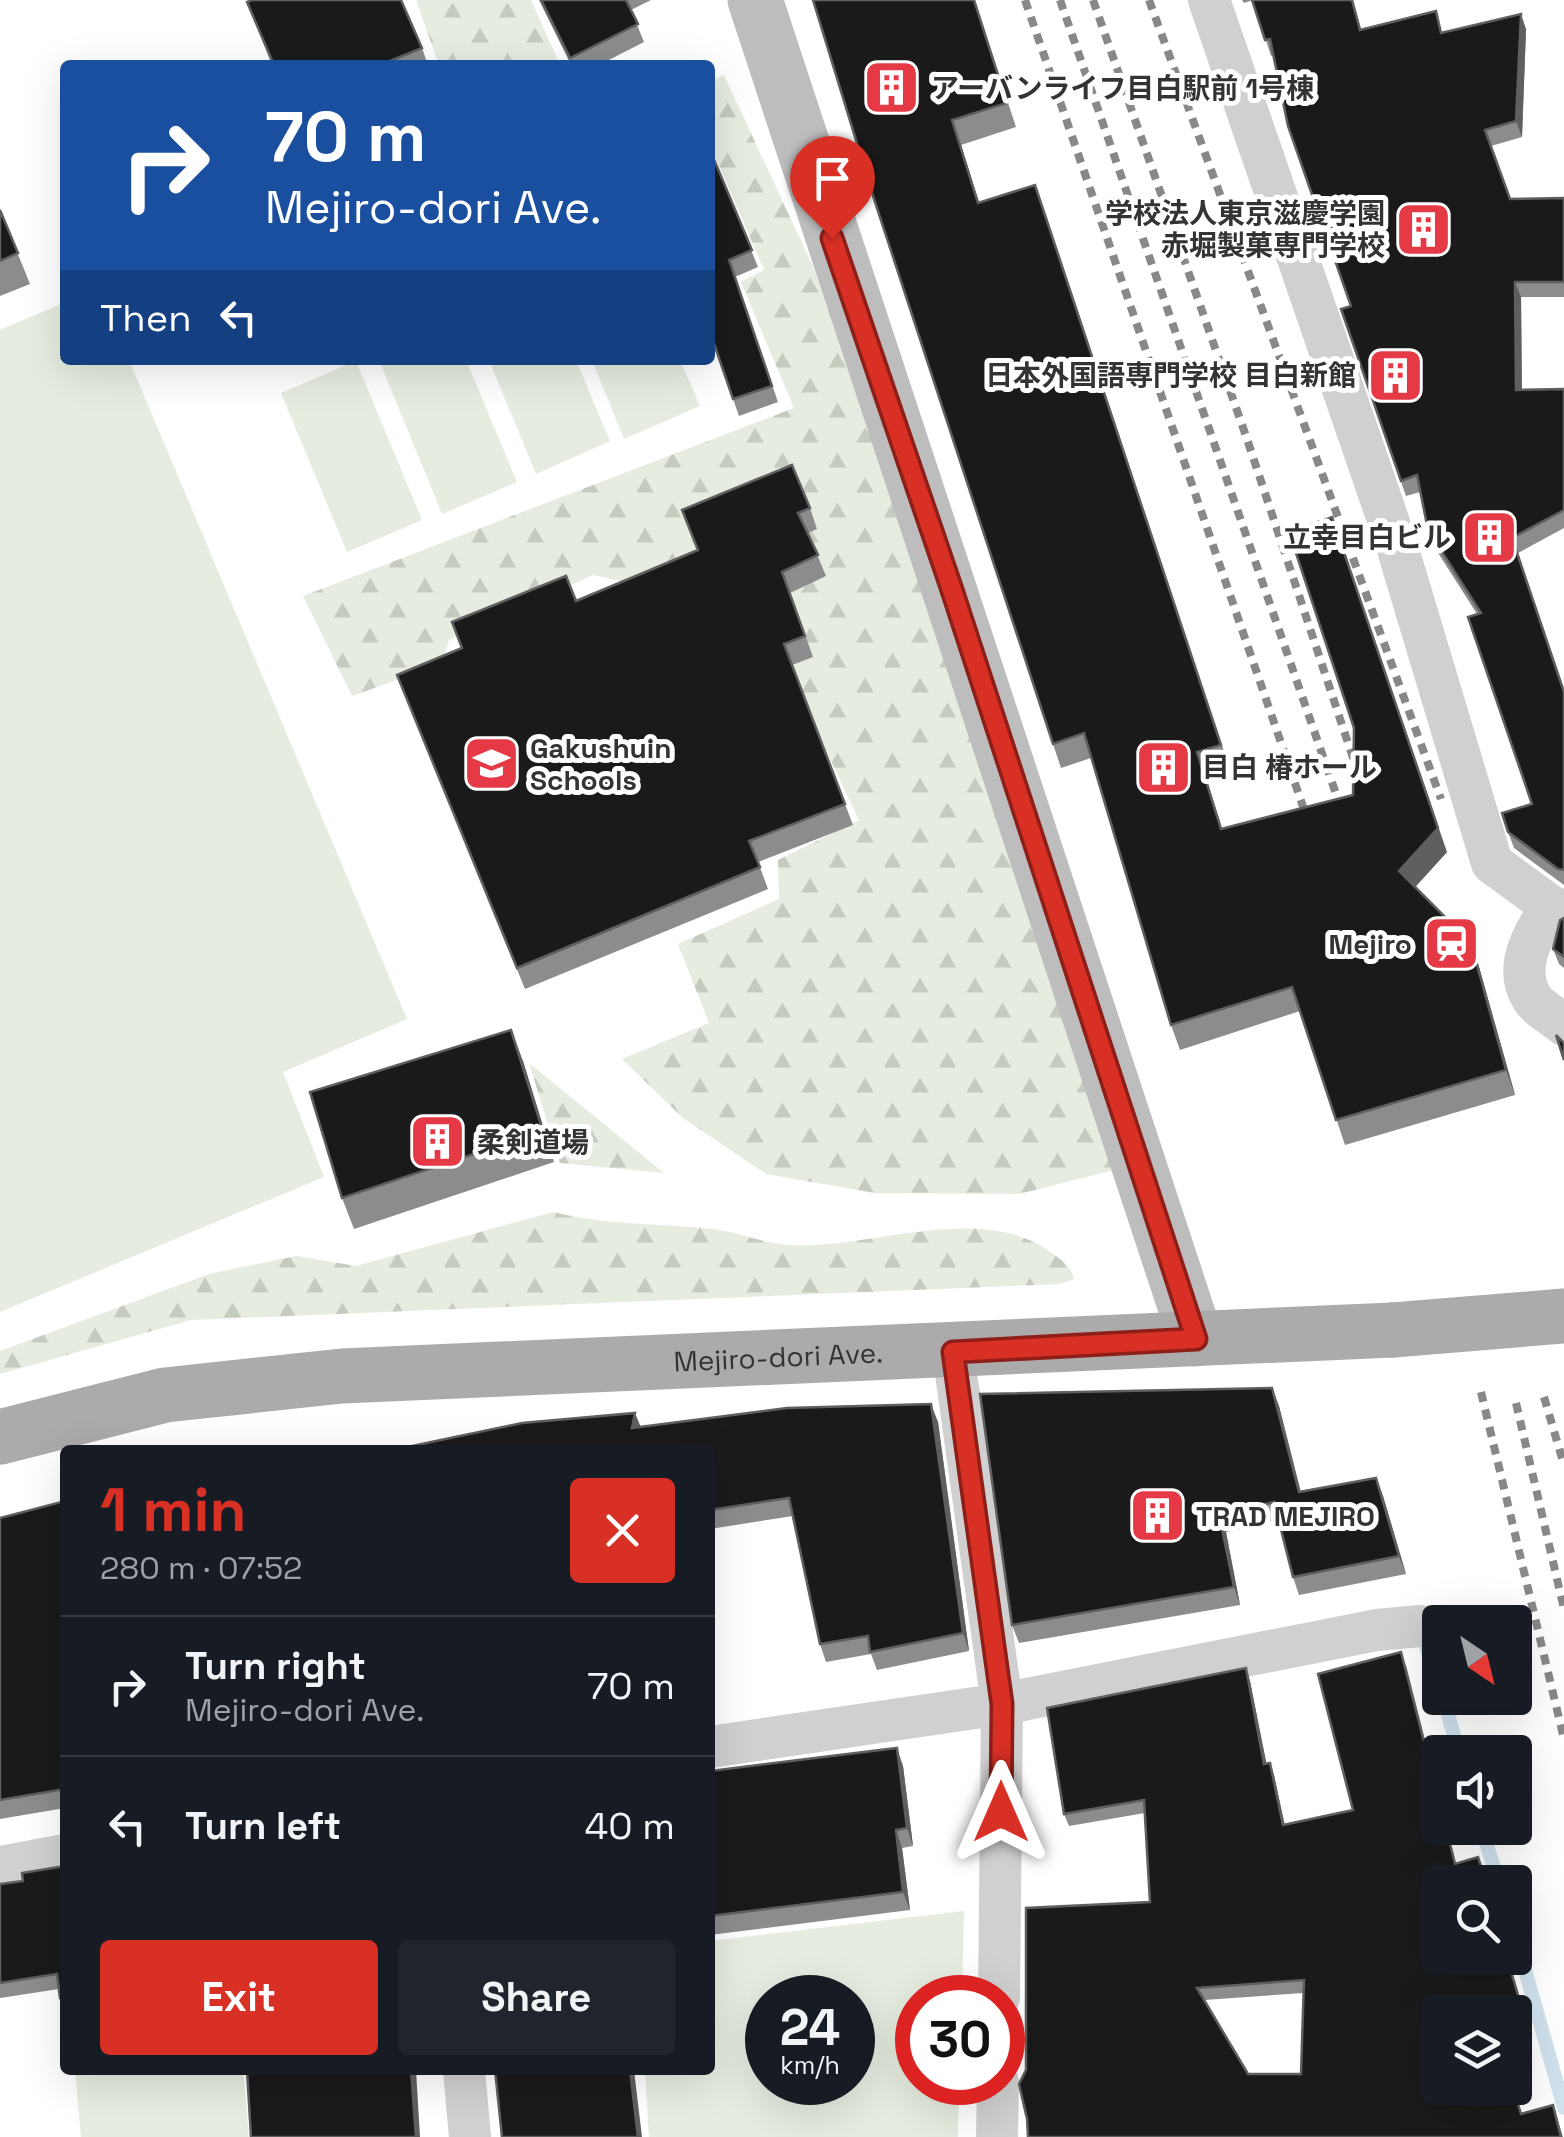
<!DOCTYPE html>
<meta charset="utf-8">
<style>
:root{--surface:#171b24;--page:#20242c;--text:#f1f3f6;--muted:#9ea1a6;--line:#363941;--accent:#d93025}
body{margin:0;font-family:"Space Grotesk","Noto Sans JP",sans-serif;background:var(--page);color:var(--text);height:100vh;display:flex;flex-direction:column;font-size:38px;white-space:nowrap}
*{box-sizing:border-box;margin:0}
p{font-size:32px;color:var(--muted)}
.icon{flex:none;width:55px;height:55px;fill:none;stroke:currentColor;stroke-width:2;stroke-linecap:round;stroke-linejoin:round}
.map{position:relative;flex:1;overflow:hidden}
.sheet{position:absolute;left:60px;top:1445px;width:655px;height:630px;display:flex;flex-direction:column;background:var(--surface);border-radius:10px;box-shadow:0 10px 40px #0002}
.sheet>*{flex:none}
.hud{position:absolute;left:60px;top:60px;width:655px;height:305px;border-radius:10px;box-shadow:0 10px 40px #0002;background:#1a4fa0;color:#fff;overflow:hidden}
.needle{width:65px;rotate:145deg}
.tools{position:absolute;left:1422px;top:1605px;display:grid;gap:20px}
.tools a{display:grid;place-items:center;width:110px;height:110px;border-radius:10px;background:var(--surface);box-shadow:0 10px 40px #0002;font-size:50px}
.speed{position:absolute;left:745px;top:1975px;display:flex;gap:20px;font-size:50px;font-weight:700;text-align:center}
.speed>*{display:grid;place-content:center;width:130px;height:130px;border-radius:50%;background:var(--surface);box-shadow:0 10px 40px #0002;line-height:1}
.speed small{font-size:25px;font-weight:400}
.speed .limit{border:15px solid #d22;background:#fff;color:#111}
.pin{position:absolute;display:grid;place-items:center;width:85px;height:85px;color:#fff;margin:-102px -42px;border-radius:50% 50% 50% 0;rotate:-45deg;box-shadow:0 0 10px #0007}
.pin .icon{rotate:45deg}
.me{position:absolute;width:110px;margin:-55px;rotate:0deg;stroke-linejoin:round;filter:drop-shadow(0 0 8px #0008)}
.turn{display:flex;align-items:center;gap:35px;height:210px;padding:0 40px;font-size:45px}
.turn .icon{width:130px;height:130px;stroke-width:2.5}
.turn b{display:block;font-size:70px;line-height:85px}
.then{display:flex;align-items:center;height:95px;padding:0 40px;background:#0003;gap:20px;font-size:38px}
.round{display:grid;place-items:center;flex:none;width:105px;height:105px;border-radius:10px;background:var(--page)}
.headline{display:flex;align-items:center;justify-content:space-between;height:170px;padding:0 40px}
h1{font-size:60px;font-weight:800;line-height:75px;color:var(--accent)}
.primary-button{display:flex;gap:20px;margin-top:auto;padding:20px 40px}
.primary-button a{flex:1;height:115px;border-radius:10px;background:var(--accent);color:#fff;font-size:40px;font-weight:800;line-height:115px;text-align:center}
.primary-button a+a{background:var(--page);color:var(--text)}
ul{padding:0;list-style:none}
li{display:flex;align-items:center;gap:30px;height:140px;padding:0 40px;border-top:2px solid var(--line)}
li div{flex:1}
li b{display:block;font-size:38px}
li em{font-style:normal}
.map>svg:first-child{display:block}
.forest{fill:url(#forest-firs)}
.pitch{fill:#e6ecdf;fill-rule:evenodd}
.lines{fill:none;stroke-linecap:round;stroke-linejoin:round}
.stream{stroke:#cfe2ee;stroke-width:14}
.street{stroke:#d0d0d0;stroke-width:42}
.secondary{stroke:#bdbdbd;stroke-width:55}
.primary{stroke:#ababab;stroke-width:55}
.rail{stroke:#888;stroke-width:8;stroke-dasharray:10 8;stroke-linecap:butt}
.primary-bridge{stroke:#ababab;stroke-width:55}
.wall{fill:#8c8c8c;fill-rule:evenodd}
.shaded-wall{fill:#5f5f5f}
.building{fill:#1a1a1a;stroke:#5f5f5f;stroke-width:2.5;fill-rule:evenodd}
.route-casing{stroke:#8d1f18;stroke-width:25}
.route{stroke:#d93025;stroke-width:18}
.labels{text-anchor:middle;stroke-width:10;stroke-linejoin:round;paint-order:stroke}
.poi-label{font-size:28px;font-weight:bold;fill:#333;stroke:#fff;text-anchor:start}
.street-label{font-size:28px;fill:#333;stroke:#fff}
</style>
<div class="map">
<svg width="1564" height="2137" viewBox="0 0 1564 2137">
<defs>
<pattern id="forest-firs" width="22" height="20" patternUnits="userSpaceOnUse" patternTransform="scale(2.5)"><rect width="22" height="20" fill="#e6ecdf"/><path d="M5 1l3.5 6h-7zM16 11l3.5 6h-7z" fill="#c6cbc0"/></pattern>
</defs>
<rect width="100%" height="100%" fill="#fff"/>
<g class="forest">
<path d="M 416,0 L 531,0 L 560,65 L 439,65 Z"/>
<path d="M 724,75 L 815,271 L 1118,1169 L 1019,1194 L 875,1193 L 766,1174 L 683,1118 L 622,1059 L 709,1023 L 678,944 L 779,899 L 778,860 L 859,820 L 760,611 L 593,575 L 449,640 L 441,664 L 352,696 L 303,596 L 794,408 L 741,282 L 764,270 L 710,144 L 710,81 Z"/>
<path d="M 529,1063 L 664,1173 L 560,1163 Z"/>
<path d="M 553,1212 C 612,1226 655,1223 713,1229 C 738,1232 762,1243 788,1245 C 870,1251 984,1198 1056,1256 C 1065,1263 1071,1267 1074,1279 L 1060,1284 L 191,1320 L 0,1374 L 0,1351 L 209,1274 L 296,1256 L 356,1266 Z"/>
</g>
<g class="pitch">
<path d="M 65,302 L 65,360 L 129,360 L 407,1019 L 283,1072 L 324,1177 L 0,1312 L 0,330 Z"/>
<path d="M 379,360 L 466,360 L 517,482 L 442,514 Z"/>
<path d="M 489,360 L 576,360 L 610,441 L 536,474 Z"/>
<path d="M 592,360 L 680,360 L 700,406 L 624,439 Z"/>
<path d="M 356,361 L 422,520 L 347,552 L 281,393 Z"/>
<path d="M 964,1911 L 962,1997 L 918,1998 L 918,2082 L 959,2083 L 958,2137 L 649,2137 L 645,2070 L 710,2070 L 710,1941 ZM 768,1998 L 852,1998 L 852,2082 L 768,2082 Z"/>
<path d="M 75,2070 L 243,2070 L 249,2137 L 81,2137 Z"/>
</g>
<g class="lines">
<g class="stream">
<path d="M 1421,1631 L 1440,1688"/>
<path d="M 1443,1698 L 1459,1752"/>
<path d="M 1481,1828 L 1499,1882"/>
<path d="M 1515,1934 L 1564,2108"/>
</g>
<g class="street">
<path d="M 1209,0 L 1396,543 L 1492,863 L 1552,907 L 1564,911"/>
<path d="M 1552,907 C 1534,931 1513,968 1532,998 C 1538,1008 1555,1017 1564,1025"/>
<path d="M 953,1352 L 1002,1704 L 999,1998"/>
<path d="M 710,1747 L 1002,1704 L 1377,1630 L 1420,1626"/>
<path d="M 0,1867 L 65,1855"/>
<path d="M 464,2070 L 470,2137"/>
<path d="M 997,2137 L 998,2082"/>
</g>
<path class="secondary" d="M 755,0 L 1196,1339"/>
<path class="primary" id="s1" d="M 0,1437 L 165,1395 L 342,1376 L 1393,1330"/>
<g class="rail">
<path d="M 1025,0 L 1309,824"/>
<path d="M 1060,0 L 1343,814"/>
<path d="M 1093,0 L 1247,439 L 1363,788"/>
<path d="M 1149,0 L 1441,799"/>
<path d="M 1481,1392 L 1564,1739"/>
<path d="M 1544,1397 L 1564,1465"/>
<path d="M 1516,1403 L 1564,1609"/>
</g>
<path class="primary-bridge" d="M 1393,1330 L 1564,1316"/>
</g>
<g class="wall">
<path d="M 539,0 L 651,0 L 631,10 L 644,42 L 599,65 L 571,65 Z"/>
<path d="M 813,0 L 974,0 L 1016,127 L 961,145 L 979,203 L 1044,209 L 1230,769 L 1206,777 L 1222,828 L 1447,852 L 1415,887 L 1479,967 L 1515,1095 L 1345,1145 L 1300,1011 L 1180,1050 L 1171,1025 L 1091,758 L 1061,768 L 1053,744 Z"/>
<path d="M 1242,0 L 1353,0 L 1361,29 L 1443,32 L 1526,29 L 1522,137 L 1491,146 L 1510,199 L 1564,198 L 1564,297 L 1521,297 L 1522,390 L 1564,389 L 1564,528 L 1518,553 L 1564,690 L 1564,885 L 1514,848 L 1508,832 L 1532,804 L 1477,614 L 1433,545 L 1428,530 L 1420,492 L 1406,496 L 1341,309 L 1351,306 L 1273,55 L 1271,56 L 1253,0 L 1244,3 Z"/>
<path d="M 247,2 L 422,48 L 428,65 L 272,65 Z"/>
<path d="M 710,150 L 758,267 L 735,277 L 778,402 L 739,416 L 710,332 Z"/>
<path d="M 0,210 L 30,284 L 0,296 Z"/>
<path d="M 810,508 L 817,529 L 808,533 L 826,576 L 790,593 L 813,657 L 792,665 L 853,825 L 758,862 L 768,889 L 525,989 L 397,675 L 697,550 L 682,510 Z"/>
<path d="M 1564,918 L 1564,968 L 1559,964 L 1553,949 Z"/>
<path d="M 523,1061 L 554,1162 L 354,1229 L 342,1198 Z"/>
<path d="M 1272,1388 L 1279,1406 L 1301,1492 L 1383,1496 L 1406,1574 L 1299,1595 L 1293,1577 L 1278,1520 L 1226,1532 L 1240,1605 L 1019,1643 L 1012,1625 Z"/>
<path d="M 938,1422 L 969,1651 L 877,1670 L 871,1654 L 826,1662 L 820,1644 L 793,1516 L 710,1529 L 710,1450 L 640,1427 Z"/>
<path d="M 65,1501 L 65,1808 L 0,1819 L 0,1518 Z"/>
<path d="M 1406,1665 L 1440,1799 L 1440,1828 L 1447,1828 L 1456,1864 L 1508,1958 L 1532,2039 L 1515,2043 L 1515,2012 L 1440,2012 L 1522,2113 L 1557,2117 L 1563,2137 L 1028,2137 L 1150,1902 L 1145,1813 L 1069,1826 L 1064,1814 L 1250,1681 L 1266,1763 L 1274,1775 L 1285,1825 L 1353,1810 ZM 1303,1993 L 1301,2074 L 1248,2074 L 1204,2000 Z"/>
<path d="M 903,1766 L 913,1846 L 902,1848 L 910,1910 L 710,1935 L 710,1771 Z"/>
<path d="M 65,1866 L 65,2012 L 60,1998 L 59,1989 L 0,1998 L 0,1884 L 23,1881 Z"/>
</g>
<g class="shaded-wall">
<path d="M 1521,14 L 1526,29 L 1522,137 L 1516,121 Z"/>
<path d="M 952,120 L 961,145 L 987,228 L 978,203 Z"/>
<path d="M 1515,282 L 1521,297 L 1522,406 L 1516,390 Z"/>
<path d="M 1332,517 L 1447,852 L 1408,895 L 1399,871 Z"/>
<path d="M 1471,943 L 1479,967 L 1515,1095 L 1506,1070 Z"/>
<path d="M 511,1030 L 523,1061 L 554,1162 L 543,1131 Z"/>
<path d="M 1272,1388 L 1279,1406 L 1305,1510 L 1299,1492 Z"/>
<path d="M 931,1404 L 938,1422 L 969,1651 L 963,1633 Z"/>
<path d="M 635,1413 L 642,1430 L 632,1428 Z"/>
<path d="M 1376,1478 L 1383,1496 L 1406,1574 L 1399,1556 Z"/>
<path d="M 1219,1514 L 1226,1532 L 1240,1605 L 1234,1587 Z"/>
<path d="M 1401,1652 L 1440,1799 L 1440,1804 Z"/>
<path d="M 1246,1668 L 1250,1681 L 1269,1776 L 1264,1764 Z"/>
<path d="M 897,1748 L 903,1766 L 913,1846 L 907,1828 Z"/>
<path d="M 1270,1763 L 1274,1775 L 1287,1838 L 1283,1825 Z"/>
<path d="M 896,1830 L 902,1848 L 910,1910 L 903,1892 Z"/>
<path d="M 411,2070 L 416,2070 L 420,2137 L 416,2137 Z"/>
<path d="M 630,2070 L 634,2070 L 642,2137 L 638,2137 Z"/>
</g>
<g class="building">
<path d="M 252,0 L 401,0 L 422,48 L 390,61 L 392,65 L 274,65 L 247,2 Z"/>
<path d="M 541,0 L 626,0 L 638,24 L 570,58 Z"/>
<path d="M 813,0 L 974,0 L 1007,103 L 952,120 L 978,203 L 1035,185 L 1221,745 L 1197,752 L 1221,829 L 1353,795 L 1354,728 L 1289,532 L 1332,517 L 1438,828 L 1399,871 L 1471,943 L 1506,1070 L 1336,1120 L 1292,987 L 1171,1025 L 1084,733 L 1053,744 L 875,202 Z"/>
<path d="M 1252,0 L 1352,0 L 1360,30 L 1436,11 L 1441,33 L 1521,14 L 1516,121 L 1485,130 L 1510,199 L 1564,198 L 1564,282 L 1515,282 L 1516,390 L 1564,389 L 1564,510 L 1512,538 L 1564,692 L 1564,870 L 1558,869 L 1508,832 L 1502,813 L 1532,804 L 1468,617 L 1481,613 L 1428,530 L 1417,475 L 1401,481 L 1341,309 L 1351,306 L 1288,126 L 1270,39 L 1265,40 Z"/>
<path d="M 710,150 L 752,250 L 729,260 L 772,386 L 733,399 L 710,332 Z"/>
<path d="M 0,210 L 18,253 L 0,261 Z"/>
<path d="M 792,465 L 810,508 L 798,513 L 818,555 L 782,572 L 805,636 L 784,644 L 845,804 L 749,841 L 760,867 L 517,968 L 397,675 L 462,648 L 452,622 L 566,576 L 576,601 L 698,550 L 682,510 Z"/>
<path d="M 1564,918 L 1564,957 L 1553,949 L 1560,920 Z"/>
<path d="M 511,1030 L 543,1131 L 342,1198 L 310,1092 Z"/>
<path d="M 1556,1035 L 1564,1043 L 1564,1060 Z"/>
<path d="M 1272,1388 L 1299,1492 L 1376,1478 L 1399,1556 L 1293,1577 L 1274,1502 L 1219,1514 L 1234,1587 L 1012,1625 L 980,1394 Z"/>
<path d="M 931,1404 L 963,1633 L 870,1652 L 868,1636 L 820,1644 L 789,1498 L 710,1510 L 710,1450 L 393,1450 L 522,1423 L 635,1413 L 632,1428 L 787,1408 Z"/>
<path d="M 65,1501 L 65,1789 L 0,1800 L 0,1518 Z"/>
<path d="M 1401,1652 L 1440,1804 L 1440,1828 L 1446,1828 L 1455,1864 L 1478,1857 L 1486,1882 L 1440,1882 L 1440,1958 L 1507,1958 L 1527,2026 L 1515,2030 L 1515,2012 L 1440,2012 L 1440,2088 L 1513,2088 L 1521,2114 L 1553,2105 L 1561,2137 L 1028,2137 L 1027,2119 L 1019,2084 L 1026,2070 L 1026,1908 L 1150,1902 L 1144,1800 L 1064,1814 L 1047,1708 L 1246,1668 L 1264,1764 L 1270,1763 L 1283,1825 L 1353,1810 L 1318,1674 ZM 1304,1980 L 1301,2074 L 1248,2074 L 1197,1988 Z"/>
<path d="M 897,1748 L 907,1828 L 896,1830 L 903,1892 L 710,1916 L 710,1771 Z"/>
<path d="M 65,1866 L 65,1997 L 60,1998 L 57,1974 L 0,1983 L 0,1884 L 23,1881 L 22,1873 Z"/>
<path d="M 247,2070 L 411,2070 L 416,2137 L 251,2137 Z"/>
<path d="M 495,2070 L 630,2070 L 638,2137 L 502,2137 Z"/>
</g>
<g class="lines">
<defs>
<path id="route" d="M 832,238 L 951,587 L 1196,1339 L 953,1352 L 1002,1704 L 1001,1812"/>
</defs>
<use href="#route" class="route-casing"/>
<use href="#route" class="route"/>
</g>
<defs>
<symbol id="building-square" viewBox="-11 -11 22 22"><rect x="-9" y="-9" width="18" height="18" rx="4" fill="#e63946" stroke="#fff"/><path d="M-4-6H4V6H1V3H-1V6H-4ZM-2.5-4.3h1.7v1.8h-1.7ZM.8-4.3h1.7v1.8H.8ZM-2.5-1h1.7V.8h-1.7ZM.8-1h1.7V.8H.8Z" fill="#fff"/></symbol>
<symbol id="university-square" viewBox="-11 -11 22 22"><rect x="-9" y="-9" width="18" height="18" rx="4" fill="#e63946" stroke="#fff"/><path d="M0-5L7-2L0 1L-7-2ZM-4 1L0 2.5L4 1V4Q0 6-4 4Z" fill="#fff"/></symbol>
<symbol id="station-square" viewBox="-11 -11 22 22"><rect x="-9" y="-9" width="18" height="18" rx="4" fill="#e63946" stroke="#fff"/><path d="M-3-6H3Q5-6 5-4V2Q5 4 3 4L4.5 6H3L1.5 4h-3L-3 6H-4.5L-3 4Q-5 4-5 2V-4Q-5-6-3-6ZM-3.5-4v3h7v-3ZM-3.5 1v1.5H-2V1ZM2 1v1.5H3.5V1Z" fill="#fff"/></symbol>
</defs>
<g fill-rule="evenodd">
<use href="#building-square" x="860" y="56" width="63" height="63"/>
<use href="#building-square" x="1392" y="198" width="63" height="63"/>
<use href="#building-square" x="1364" y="344" width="63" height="63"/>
<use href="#building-square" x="1458" y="506" width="63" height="63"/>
<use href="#university-square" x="460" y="732" width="63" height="63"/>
<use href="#building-square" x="1132" y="736" width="63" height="63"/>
<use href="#station-square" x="1420" y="912" width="63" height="63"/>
<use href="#building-square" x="406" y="1110" width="63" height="63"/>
<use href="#building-square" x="1126" y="1484" width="63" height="63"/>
</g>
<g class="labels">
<g class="poi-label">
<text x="931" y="98">アーバンライフ目白駅前 1号棟</text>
<text x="1385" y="223" text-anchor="end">学校法人東京滋慶学園<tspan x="1385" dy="32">赤堀製菓専門学校</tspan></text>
<text x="1356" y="385" text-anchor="end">日本外国語専門学校 目白新館</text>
<text x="1451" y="547" text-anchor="end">立幸目白ビル</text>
<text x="530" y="758">Gakushuin<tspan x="530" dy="32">Schools</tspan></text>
<text x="1202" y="777">目白 椿ホール</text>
<text x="1412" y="954" text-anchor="end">Mejiro</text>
<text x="477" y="1152">柔剣道場</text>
<text x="1196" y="1526">TRAD MEJIRO</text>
</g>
<g class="street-label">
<text dy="10" stroke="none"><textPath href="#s1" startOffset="785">Mejiro-dori Ave.</textPath></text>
</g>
</g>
</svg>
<div class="tools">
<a><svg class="needle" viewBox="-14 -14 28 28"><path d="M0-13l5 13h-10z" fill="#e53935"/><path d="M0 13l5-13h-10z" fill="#9ea1a6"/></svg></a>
<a><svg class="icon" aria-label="sound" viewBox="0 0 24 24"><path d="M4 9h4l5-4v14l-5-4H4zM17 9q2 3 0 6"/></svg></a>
<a><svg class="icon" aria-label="search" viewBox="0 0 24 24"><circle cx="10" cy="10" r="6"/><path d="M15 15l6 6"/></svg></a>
<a><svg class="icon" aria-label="layers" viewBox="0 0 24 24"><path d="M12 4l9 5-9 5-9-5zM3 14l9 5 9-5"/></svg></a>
</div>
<div class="speed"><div>24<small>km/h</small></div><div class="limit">30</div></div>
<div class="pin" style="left:832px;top:238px;background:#d93025"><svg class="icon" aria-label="arrive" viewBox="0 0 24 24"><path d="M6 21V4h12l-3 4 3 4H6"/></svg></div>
<svg class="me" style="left:1001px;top:1812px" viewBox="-20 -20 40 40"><path d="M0-17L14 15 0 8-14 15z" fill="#d93025" stroke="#fff" stroke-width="4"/></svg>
<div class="hud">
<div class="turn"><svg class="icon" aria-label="right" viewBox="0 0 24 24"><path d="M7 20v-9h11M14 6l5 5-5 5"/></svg><div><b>70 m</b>Mejiro-dori Ave.</div></div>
<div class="then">Then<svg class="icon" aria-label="left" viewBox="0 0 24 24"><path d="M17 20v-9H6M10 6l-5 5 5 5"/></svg></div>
</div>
<section class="sheet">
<div class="headline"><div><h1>1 min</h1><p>280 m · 07:52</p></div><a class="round" style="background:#d93025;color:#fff"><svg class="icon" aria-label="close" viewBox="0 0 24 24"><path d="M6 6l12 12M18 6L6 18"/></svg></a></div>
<ul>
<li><svg class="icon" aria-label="right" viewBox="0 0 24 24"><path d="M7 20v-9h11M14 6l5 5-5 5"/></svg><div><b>Turn right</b><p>Mejiro-dori Ave.</p></div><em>70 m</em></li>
<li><svg class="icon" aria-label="left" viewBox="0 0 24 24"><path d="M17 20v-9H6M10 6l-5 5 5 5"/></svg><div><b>Turn left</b></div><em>40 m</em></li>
</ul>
<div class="primary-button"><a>Exit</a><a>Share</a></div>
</section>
</div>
